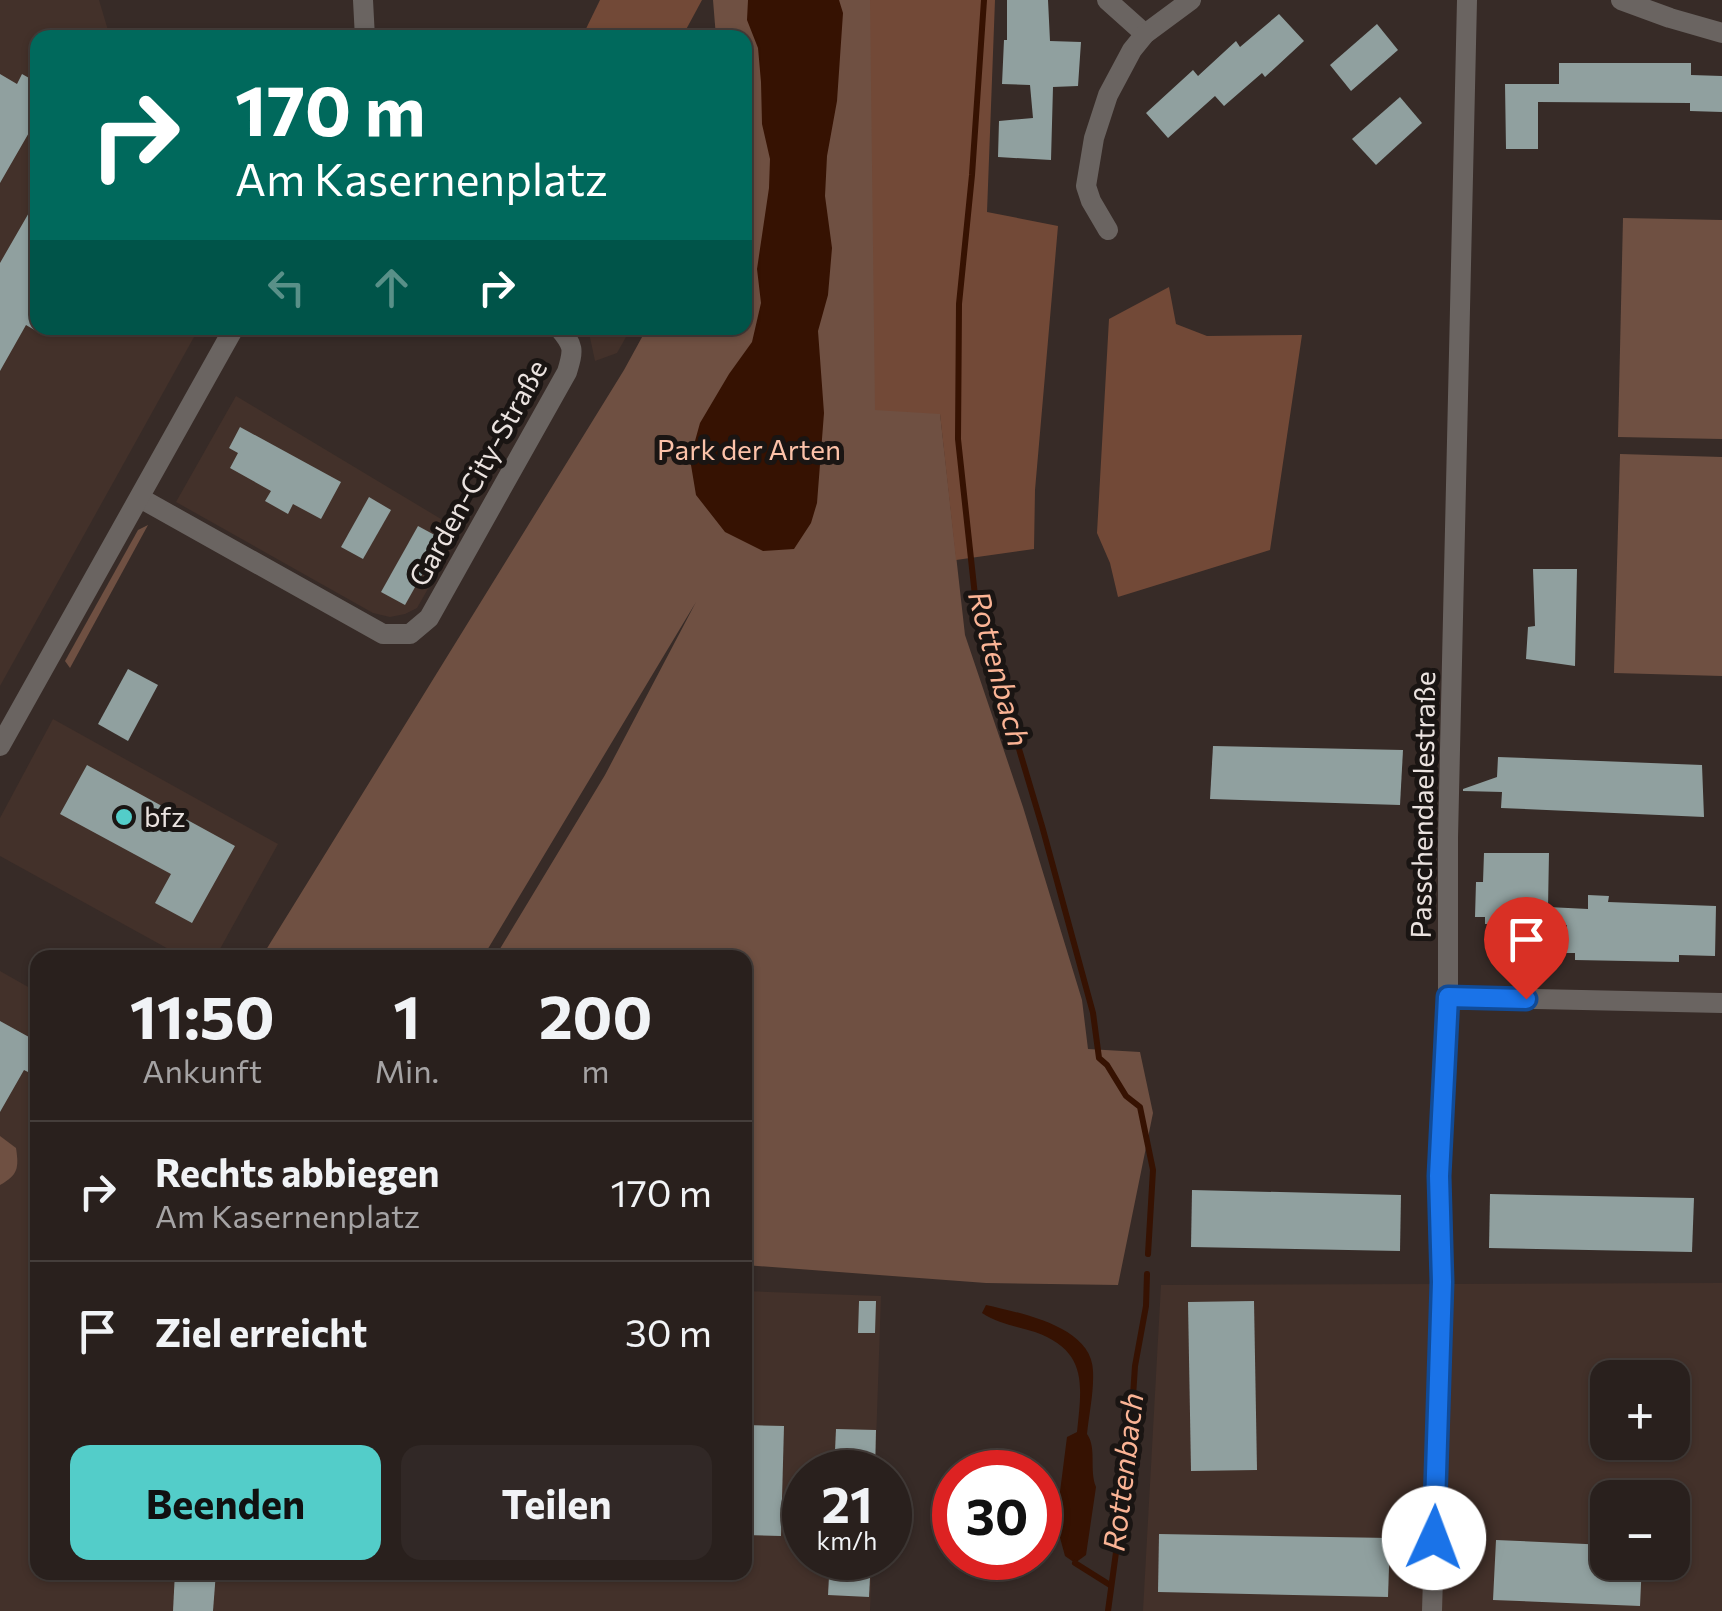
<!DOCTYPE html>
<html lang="de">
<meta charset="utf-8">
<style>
:root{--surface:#29201d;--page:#312826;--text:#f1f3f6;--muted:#a5a3a4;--line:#453e3b;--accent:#53cdc9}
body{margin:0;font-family:Commissioner,sans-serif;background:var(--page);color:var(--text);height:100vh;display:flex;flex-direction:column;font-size:38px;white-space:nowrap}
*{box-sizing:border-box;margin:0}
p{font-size:32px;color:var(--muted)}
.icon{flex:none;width:55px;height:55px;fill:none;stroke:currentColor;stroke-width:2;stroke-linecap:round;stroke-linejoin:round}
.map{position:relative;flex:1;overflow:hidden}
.sheet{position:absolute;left:30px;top:950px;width:722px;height:630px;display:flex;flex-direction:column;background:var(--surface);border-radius:20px;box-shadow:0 2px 8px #0004,0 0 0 2px var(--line)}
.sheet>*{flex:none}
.hud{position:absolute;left:30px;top:30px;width:722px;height:305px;border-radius:20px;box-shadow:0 2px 8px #0004,0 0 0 2px var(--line);background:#00695c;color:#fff;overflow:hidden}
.tools{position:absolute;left:1590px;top:1360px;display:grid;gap:20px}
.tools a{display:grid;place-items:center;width:100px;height:100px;border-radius:20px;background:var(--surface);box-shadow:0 2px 8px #0004,0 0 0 2px var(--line);font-size:50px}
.speed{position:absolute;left:782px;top:1450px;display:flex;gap:20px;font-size:50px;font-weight:700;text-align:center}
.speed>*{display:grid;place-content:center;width:130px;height:130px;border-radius:50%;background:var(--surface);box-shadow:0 2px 8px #0004,0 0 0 2px var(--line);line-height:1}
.speed small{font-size:25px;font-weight:400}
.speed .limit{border:15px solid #d22;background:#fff;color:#111}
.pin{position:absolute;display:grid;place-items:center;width:85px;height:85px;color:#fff;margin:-102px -42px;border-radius:50% 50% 50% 0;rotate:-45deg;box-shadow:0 0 10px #0007}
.pin .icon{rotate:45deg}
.me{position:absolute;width:110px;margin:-55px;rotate:2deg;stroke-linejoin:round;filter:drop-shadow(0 0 8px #0008)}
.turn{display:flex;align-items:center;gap:35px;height:210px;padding:0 40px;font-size:45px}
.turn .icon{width:130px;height:130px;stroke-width:2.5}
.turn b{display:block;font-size:70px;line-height:85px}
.lanes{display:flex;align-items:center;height:95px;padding:0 40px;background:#0003;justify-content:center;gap:50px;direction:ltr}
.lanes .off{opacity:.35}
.eta{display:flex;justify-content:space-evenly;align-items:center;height:170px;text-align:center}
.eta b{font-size:60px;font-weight:700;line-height:70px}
.action{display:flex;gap:20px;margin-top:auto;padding:20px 40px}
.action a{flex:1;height:115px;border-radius:20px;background:var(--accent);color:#111;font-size:40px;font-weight:700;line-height:115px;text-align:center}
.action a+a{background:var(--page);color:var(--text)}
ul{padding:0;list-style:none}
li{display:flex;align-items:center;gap:30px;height:140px;padding:0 40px;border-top:2px solid var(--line)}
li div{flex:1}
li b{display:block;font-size:38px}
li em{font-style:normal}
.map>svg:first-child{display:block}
.built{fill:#43312a;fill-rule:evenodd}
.green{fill:#6f5042}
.forest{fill:#724937}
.water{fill:#361202}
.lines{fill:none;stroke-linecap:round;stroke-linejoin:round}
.stream{stroke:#361202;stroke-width:6}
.building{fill:#90a09f}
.street{stroke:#6a6461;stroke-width:20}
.route-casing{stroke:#114b97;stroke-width:25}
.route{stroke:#1a73e8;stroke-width:18}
.poi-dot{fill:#53cdc9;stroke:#1a1513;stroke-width:4}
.labels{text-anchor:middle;stroke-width:10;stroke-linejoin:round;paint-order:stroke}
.park-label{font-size:28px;fill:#fcc2a9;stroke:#1a1513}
.street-label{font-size:28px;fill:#ebe3e0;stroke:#1a1513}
.poi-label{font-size:28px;fill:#ebe3e0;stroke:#1a1513;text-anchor:start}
.water-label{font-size:30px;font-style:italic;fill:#fbb495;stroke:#1a1513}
</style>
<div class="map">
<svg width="1722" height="1611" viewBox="0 0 1722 1611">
<rect width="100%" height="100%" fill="#372b27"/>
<g class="built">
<path d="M 0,0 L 99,0 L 110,37 L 38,38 L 38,328 L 199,328 L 0,686 Z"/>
<path d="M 588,328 L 631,328 L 617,353 L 595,361 Z"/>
<path d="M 236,396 L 461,531 L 417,608 L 405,614 L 390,617 L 373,613 L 176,502 Z"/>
<path d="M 53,719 L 278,844 L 215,958 L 183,957 L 0,856 L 0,818 Z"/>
<path d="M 0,971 L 37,992 L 38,1572 L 745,1572 L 745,1291 L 881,1296 L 875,1472 L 805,1472 L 805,1558 L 872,1558 L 870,1611 L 0,1611 Z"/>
<path d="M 1722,1283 L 1722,1611 L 1143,1611 L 1161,1285 ZM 1608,1378 L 1672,1378 L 1672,1442 L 1608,1442 ZM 1608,1498 L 1672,1498 L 1672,1562 L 1608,1562 Z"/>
</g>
<g class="green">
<path d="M 713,0 L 975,0 L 940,413 L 965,635 L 1023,807 L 1082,1000 L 1088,1049 L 1140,1052 L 1153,1113 L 1118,1285 L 986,1283 L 745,1265 L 745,958 L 495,957 L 605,775 L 696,602 L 483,957 L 261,958 L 624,370 L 647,328 L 745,328 L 745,38 L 716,37 Z"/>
<path d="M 1623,218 L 1722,220 L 1722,439 L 1618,437 Z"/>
<path d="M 1620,454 L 1722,457 L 1722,676 L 1614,673 Z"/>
<path d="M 148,525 L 70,668 L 65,661 L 138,530 Z"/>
<path d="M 0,1136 L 16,1148 C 19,1168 18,1175 0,1185 Z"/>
</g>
<g class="forest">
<path d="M 600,0 L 702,0 L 682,37 L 582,37 Z"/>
<path d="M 870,0 L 995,0 L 987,212 L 1058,226 L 1035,490 L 1034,549 L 956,560 L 940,414 L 875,410 Z"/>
<path d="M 1169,287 L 1176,324 L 1207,336 L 1302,335 L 1270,550 L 1118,597 L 1110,563 L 1097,533 L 1109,319 Z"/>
</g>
<g class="water">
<path d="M 748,0 L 839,0 L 843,13 L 837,101 L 827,156 L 825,196 L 832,248 L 828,295 L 818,331 L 824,413 L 817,503 L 811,523 L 794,549 L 763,551 L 725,532 L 696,495 L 690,459 L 700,423 L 729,374 L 752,342 L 761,303 L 757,269 L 769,188 L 770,159 L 762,124 L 761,82 L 758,48 L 747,20 Z"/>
<path d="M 986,1305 C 1020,1313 1092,1326 1093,1371 C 1094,1392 1089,1414 1087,1434 C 1097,1448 1089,1470 1096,1487 L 1086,1555 L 1075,1563 L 1065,1556 L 1056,1523 L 1067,1437 L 1077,1432 C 1082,1385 1088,1351 1035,1332 C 1016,1326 999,1324 982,1313 Z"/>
</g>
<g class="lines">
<g class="stream">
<path d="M 984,0 L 972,175 L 959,304 L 958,439 L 976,605 L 1042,826 L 1093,1013 L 1099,1058 L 1107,1065 L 1126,1096 L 1140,1107 L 1153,1170 L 1148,1254"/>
<path d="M 1075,1563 L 1110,1585"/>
<path d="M 1108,1611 L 1129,1457 L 1135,1366 L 1146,1306 L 1147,1274"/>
</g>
</g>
<g class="building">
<path d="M 1007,0 L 1048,0 L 1050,41 L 1081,42 L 1078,86 L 1053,87 L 1051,160 L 998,157 L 999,121 L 1033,118 L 1030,85 L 1002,84 L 1004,40 L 1007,40 Z"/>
<path d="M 1279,14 L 1304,41 L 1265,77 L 1262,73 L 1224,106 L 1215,96 L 1168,138 L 1146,113 L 1193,70 L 1198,76 L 1236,41 L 1240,47 Z"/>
<path d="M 1377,24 L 1398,50 L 1351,91 L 1330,65 Z"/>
<path d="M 1559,63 L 1691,63 L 1691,75 L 1722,76 L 1722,112 L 1690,111 L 1690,103 L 1538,102 L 1538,149 L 1506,149 L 1505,84 L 1559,84 Z"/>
<path d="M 0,74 L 17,84 L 22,74 L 38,83 L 38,117 L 0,183 Z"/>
<path d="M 1400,97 L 1422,123 L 1376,165 L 1352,139 Z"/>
<path d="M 38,197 L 38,332 L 26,325 L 0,371 L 0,263 Z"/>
<path d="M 240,427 L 341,482 L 321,519 L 293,504 L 288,514 L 265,501 L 271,491 L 230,468 L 238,453 L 229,448 Z"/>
<path d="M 369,497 L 391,510 L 363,559 L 341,547 Z"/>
<path d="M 418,526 L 442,539 L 405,605 L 381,592 Z"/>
<path d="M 1533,569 L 1577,569 L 1575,666 L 1526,659 L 1528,627 L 1535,626 Z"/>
<path d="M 128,669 L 158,685 L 128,741 L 98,724 Z"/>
<path d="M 1213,746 L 1403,750 L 1400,805 L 1210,799 Z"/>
<path d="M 1498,757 L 1702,765 L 1704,817 L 1501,808 L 1502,792 L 1463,791 L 1463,789 L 1497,777 Z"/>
<path d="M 87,765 L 235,846 L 192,923 L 155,903 L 171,874 L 60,814 Z"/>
<path d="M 1484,853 L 1549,853 L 1548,907 L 1588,909 L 1588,895 L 1609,896 L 1608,902 L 1716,906 L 1715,956 L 1679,955 L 1679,962 L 1575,960 L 1575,953 L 1566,953 L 1567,925 L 1485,924 L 1485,917 L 1475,917 L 1476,882 L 1483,882 Z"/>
<path d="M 0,1021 L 38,1042 L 38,1059 L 30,1073 L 24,1070 L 0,1112 Z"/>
<path d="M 1192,1190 L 1401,1195 L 1400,1251 L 1191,1247 Z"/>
<path d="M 1490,1194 L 1694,1198 L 1692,1252 L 1489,1248 Z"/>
<path d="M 859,1301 L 876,1301 L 875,1333 L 858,1333 Z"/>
<path d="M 1254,1301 L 1257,1470 L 1191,1471 L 1188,1302 Z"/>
<path d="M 745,1425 L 784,1426 L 781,1536 L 745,1535 Z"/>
<path d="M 836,1429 L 876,1430 L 875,1472 L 834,1472 Z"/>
<path d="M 1159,1534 L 1390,1538 L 1388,1597 L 1158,1592 Z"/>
<path d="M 1496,1540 L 1608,1545 L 1608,1562 L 1642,1562 L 1640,1606 L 1493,1600 Z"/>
<path d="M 830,1558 L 871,1558 L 869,1597 L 828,1595 Z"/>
<path d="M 175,1572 L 216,1572 L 213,1611 L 173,1611 Z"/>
</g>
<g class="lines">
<g class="street">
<path d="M 363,0 L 365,38"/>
<path d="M 1107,0 L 1145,34"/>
<path d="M 1621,0 L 1670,18 L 1722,33"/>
<path d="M 1108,230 L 1091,201 L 1086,186 L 1094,138 L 1108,95 L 1132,50 L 1145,34 L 1191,0"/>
<path d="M 140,498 L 383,634 L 410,634 L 429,618 L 567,372 C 574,349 574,346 559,328"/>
<path d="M 0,746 L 234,328"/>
<path d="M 1448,997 L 1722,1003"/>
<path d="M 1432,1611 L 1442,1282 L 1439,1175 L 1448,997 L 1448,838 L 1467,0"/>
</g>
</g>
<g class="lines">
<defs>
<path id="route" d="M 1434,1538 L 1442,1282 L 1439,1176 L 1448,997 L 1526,999"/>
</defs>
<use href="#route" class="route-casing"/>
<use href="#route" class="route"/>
</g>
<circle class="poi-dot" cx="124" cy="817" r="10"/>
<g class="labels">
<g class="park-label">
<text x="749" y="460">Park der Arten</text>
</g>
<g class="street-label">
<text transform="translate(478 473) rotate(-61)" y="10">Garden-City-Straße</text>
<text transform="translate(1423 805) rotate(-89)" y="10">Passchendaelestraße</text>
</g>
<g class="poi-label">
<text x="144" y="827">bfz</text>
</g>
<g class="water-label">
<text transform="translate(998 669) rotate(75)" y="10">Rottenbach</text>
<text transform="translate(1124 1472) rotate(-83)" y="10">Rottenbach</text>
</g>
</g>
</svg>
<div class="tools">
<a>+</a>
<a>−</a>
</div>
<div class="speed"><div>21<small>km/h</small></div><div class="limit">30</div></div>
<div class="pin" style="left:1526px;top:999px;background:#d93025"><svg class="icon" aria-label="arrive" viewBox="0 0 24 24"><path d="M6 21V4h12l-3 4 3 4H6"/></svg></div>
<svg class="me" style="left:1434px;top:1538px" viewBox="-20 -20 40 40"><circle r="19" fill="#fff"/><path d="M0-13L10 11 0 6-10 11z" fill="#1a73e8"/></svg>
<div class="hud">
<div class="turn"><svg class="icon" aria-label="right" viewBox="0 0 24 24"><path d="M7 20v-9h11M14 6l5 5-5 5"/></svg><div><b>170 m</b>Am Kasernenplatz</div></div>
<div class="lanes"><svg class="icon off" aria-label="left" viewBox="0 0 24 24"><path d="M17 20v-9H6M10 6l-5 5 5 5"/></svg><svg class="icon off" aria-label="ahead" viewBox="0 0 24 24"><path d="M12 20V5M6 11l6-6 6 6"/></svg><svg class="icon" aria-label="right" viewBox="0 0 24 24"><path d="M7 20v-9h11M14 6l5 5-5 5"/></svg></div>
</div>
<section class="sheet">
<div class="eta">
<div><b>11:50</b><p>Ankunft</p></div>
<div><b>1</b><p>Min.</p></div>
<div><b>200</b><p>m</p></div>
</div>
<ul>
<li><svg class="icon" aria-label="right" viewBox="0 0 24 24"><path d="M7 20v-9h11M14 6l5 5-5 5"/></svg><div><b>Rechts abbiegen</b><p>Am Kasernenplatz</p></div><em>170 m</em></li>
<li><svg class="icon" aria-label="arrive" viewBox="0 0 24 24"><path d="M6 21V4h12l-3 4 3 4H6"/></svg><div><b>Ziel erreicht</b></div><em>30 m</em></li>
</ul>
<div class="action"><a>Beenden</a><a>Teilen</a></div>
</section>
</div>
